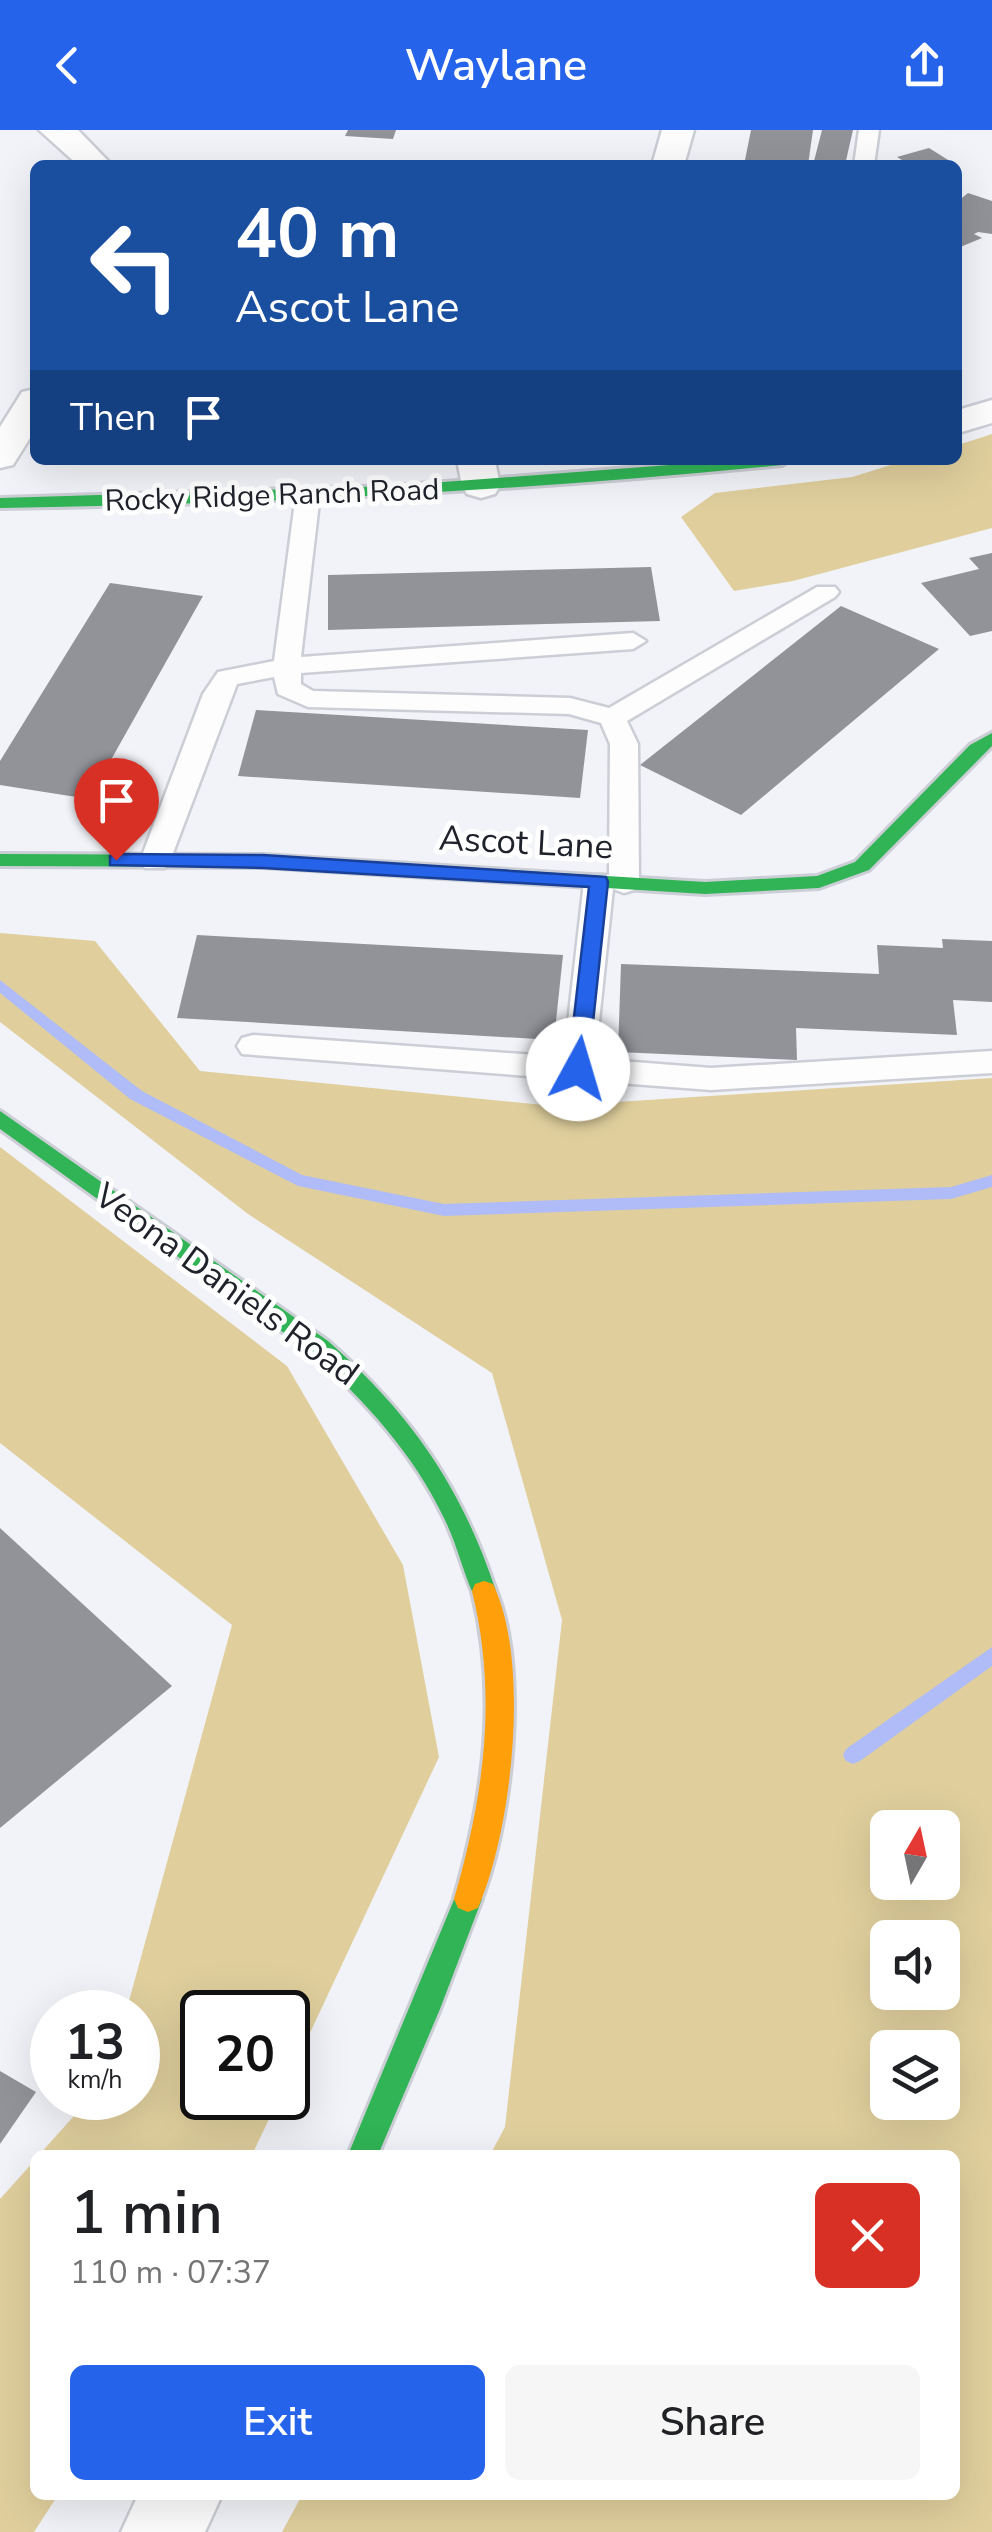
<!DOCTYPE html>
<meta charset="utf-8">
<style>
:root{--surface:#fff;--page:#f6f6f6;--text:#202124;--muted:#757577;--accent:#2563eb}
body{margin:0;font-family:"Nunito Sans",sans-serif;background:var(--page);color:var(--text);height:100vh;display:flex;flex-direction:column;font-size:38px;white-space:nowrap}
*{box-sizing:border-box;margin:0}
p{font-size:32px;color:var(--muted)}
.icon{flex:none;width:55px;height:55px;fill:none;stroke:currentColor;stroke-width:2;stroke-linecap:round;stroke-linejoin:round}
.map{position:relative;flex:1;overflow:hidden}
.details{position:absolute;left:30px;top:2020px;width:930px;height:350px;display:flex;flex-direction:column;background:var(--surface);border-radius:15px;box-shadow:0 10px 40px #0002}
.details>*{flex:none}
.guide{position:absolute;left:30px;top:30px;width:932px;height:305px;border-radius:15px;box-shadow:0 10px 40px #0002;background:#1a4fa0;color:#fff;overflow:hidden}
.needle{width:65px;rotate:9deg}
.fabs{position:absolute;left:870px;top:1680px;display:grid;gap:20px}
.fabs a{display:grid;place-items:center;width:90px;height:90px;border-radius:15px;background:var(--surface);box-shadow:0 10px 40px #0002;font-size:50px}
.speed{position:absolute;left:30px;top:1860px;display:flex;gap:20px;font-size:50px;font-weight:700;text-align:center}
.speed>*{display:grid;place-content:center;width:130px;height:130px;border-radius:50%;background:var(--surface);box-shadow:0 10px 40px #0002;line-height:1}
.speed small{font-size:25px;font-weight:400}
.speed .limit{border:5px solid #111;border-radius:15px;background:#fff;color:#111}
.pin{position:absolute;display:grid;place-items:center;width:85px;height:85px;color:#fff;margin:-102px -42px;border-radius:50% 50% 50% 0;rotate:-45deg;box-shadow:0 0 10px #0007}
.pin .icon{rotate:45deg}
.me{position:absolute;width:110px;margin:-55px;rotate:6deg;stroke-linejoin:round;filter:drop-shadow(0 0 8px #0008)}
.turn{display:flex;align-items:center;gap:35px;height:210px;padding:0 40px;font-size:45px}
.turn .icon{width:130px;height:130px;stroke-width:2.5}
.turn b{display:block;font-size:70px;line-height:85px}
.then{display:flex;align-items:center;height:95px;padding:0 40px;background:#0003;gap:20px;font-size:38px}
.round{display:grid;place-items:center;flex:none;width:105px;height:105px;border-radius:15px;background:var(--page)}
.headline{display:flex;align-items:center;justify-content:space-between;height:170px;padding:0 40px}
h1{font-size:60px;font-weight:600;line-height:75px}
.action{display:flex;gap:20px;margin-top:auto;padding:20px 40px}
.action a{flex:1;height:115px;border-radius:15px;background:var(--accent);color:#fff;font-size:40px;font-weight:600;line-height:115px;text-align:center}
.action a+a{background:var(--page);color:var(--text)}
header{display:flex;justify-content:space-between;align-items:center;height:130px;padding:0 40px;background:var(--accent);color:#fff;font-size:45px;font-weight:600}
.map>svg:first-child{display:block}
.forest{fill:#e0cf9d;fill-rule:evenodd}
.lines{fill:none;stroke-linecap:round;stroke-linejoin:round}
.stream{fill:#afbcf7;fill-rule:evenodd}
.building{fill:#919399}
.lane-casing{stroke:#ccced5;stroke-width:5}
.street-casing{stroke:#ccced5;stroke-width:5}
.fast-casing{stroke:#ccced5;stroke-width:6}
.slow-casing{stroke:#ccced5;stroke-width:6}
.lane{fill:#fdfdfe;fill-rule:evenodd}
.street{fill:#fdfdfe;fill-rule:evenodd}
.fast{fill:#30b455;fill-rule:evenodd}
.slow{fill:#ff9f0a;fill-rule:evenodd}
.route{fill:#2563eb;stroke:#184099;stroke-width:2.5}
.labels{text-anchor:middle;stroke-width:10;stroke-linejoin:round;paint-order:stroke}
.far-street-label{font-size:30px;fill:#1f222b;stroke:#fff}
.street-label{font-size:35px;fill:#1f222b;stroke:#fff}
</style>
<header><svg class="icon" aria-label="back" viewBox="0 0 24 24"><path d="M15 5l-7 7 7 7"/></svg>Waylane<svg class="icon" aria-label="share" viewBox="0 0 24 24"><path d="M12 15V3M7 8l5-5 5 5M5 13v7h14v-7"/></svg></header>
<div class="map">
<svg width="992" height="2402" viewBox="0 0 992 2402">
<rect width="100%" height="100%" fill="#f2f3f8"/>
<g class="forest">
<path d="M 992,304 L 992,398 L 793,451 L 734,461 L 681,387 L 715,363 L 852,347 L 907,330 L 958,330 L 958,315 Z"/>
<path d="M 0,803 L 95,811 L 200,941 L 554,976 L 992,948 L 992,2402 L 282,2402 L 302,2365 L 955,2365 L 955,2025 L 490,2025 L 505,1997 L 562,1490 L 492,1243 L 248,1084 L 0,892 ZM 888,1698 L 942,1698 L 942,1752 L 888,1752 ZM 888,1808 L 942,1808 L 942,1862 L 888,1862 ZM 888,1918 L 942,1918 L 942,1972 L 888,1972 Z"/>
<path d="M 0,1017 L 287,1236 L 403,1435 L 439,1627 L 288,1950 L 288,1882 L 202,1882 L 202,1968 L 279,1968 L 252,2025 L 39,2025 L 90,1968 L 138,1968 L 138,1882 L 126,1882 L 232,1495 L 0,1313 Z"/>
<path d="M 35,2030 L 35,2365 L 58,2365 L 34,2402 L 0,2402 L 0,2069 Z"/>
</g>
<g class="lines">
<g class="stream">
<path d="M 0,850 L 142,961 L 302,1045 L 444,1074 L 951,1057 L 992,1045 L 992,1057 L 951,1069 L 444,1086 L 298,1056 L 130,969 L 0,863 Z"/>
<path d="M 992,1517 L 992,1536 L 860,1631 L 853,1634 L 846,1631 L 843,1625 L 846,1619 Z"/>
</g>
</g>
<g class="building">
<path d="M 348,0 L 396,0 L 393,9 L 345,6 Z"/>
<path d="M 751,0 L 813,0 L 808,35 L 744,35 Z"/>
<path d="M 822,0 L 853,0 L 845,35 L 813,35 Z"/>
<path d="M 929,18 L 953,33 L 910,35 L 897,27 Z"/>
<path d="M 968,63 L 992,71 L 992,104 L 978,102 L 974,104 L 982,108 L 958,118 L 958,71 Z"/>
<path d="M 992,423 L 992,501 L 970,506 L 921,453 L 979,439 L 969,428 Z"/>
<path d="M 651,437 L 660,491 L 328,500 L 328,445 Z"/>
<path d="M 110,453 L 203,466 L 89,669 L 0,655 L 0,631 Z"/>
<path d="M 841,476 L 939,519 L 741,685 L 640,635 Z"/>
<path d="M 256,580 L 588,600 L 580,668 L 238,646 Z"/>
<path d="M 197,805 L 563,825 L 554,910 L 177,888 Z"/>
<path d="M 942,809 L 992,811 L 992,872 L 953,870 L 957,905 L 796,898 L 797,930 L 618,922 L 621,834 L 879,844 L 877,815 L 943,818 Z"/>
<path d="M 0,1398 L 172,1556 L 0,1698 Z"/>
<path d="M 0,1941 L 36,1962 L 0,2014 Z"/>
</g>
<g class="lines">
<defs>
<g id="lane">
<path d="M 859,0 L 879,0 L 874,35 L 854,35 Z"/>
<path d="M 308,357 L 320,364 L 301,527 L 633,503 L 646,511 L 633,519 L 301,543 L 301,554 L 313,561 L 570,568 L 609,578 L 817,457 L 835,457 L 839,462 L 835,467 L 627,591 L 638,614 L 639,753 L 634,760 L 624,763 L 613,759 L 595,929 L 711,938 L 992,921 L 992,943 L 711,960 L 242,924 L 237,916 L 242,908 L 253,905 L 564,927 L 584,752 L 589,745 L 609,745 L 610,614 L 601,593 L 569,584 L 308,577 L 278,564 L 274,547 L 237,554 L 170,731 L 165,738 L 145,738 L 140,731 L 203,564 L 218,542 L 274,531 L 296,364 Z"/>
</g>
<g id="street">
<path d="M 39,0 L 78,0 L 112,35 L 78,35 Z"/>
<path d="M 662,0 L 694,0 L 684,35 L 652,35 Z"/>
<path d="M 35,259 L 35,300 L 13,335 L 0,338 L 0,297 L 22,262 Z"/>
<path d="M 992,270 L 992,293 L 958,303 L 958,280 Z"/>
<path d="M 457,330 L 495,330 L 500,356 L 495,364 L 481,368 L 467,364 L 462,356 Z"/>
<path d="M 138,2365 L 222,2365 L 205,2402 L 121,2402 Z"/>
</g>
<g id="fast">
<path d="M 735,330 L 790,330 L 782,335 C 522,361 261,374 0,378 L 0,368 L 391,356 Z"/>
<path d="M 992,603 L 992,616 L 869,740 L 819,758 L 705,764 L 263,737 L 0,736 L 0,724 L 263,725 L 705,752 L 817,746 L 855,732 L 970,615 Z"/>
<path d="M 0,981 L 328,1211 C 411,1284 461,1356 496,1461 L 493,1468 L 484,1471 L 475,1468 C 463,1443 457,1414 444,1388 C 413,1323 365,1271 312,1223 L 0,999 Z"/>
<path d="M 468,1756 L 478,1760 L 482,1769 L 440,1879 L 378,2025 L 348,2025 L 458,1760 Z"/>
</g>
<path id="slow" d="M 484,1451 L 493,1454 C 531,1532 512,1700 478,1778 L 468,1782 L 458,1778 L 454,1769 C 484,1665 498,1567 472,1461 L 475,1454 Z"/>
</defs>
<use href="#lane" class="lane-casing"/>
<use href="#street" class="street-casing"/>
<use href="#fast" class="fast-casing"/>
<use href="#slow" class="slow-casing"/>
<use href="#lane" class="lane"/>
<use href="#street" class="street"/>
<use href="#fast" class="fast"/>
<use href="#slow" class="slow"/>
</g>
<path class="route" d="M 116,724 L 263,725 L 606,747 L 608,752 L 588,939 L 578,946 L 568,939 L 589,757 L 263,738 L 110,735 L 110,726 Z"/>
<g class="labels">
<g class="far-street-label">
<text transform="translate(272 365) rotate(-2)" y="10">Rocky Ridge Ranch Road</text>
</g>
<g class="street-label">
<text transform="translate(526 712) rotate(3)" y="12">Ascot Lane</text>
<text transform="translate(227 1154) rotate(36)" y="12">Veona Daniels Road</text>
</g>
</g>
</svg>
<div class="fabs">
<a><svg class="needle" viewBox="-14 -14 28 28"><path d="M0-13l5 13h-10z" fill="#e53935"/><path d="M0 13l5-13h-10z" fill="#757577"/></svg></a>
<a><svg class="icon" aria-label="sound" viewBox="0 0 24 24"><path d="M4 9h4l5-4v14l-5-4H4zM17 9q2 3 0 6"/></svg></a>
<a><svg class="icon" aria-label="layers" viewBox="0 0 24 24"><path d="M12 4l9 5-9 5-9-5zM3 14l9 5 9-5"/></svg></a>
</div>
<div class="speed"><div>13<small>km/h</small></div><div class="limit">20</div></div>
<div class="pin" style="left:116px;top:730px;background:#d93025"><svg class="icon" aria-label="arrive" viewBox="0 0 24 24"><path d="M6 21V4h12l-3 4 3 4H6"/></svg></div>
<svg class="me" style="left:578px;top:939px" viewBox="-20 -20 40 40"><circle r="19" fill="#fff"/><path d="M0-13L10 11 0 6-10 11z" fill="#2563eb"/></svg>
<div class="guide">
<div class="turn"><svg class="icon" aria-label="left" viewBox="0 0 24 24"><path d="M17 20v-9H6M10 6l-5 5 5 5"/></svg><div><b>40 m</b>Ascot Lane</div></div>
<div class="then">Then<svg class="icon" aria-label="arrive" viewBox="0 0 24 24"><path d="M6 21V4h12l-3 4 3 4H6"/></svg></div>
</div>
<section class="details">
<div class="headline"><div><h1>1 min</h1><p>110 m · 07:37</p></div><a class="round" style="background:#d93025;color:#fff"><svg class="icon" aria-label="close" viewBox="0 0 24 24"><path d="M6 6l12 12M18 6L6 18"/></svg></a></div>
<div class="action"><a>Exit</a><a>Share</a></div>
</section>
</div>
